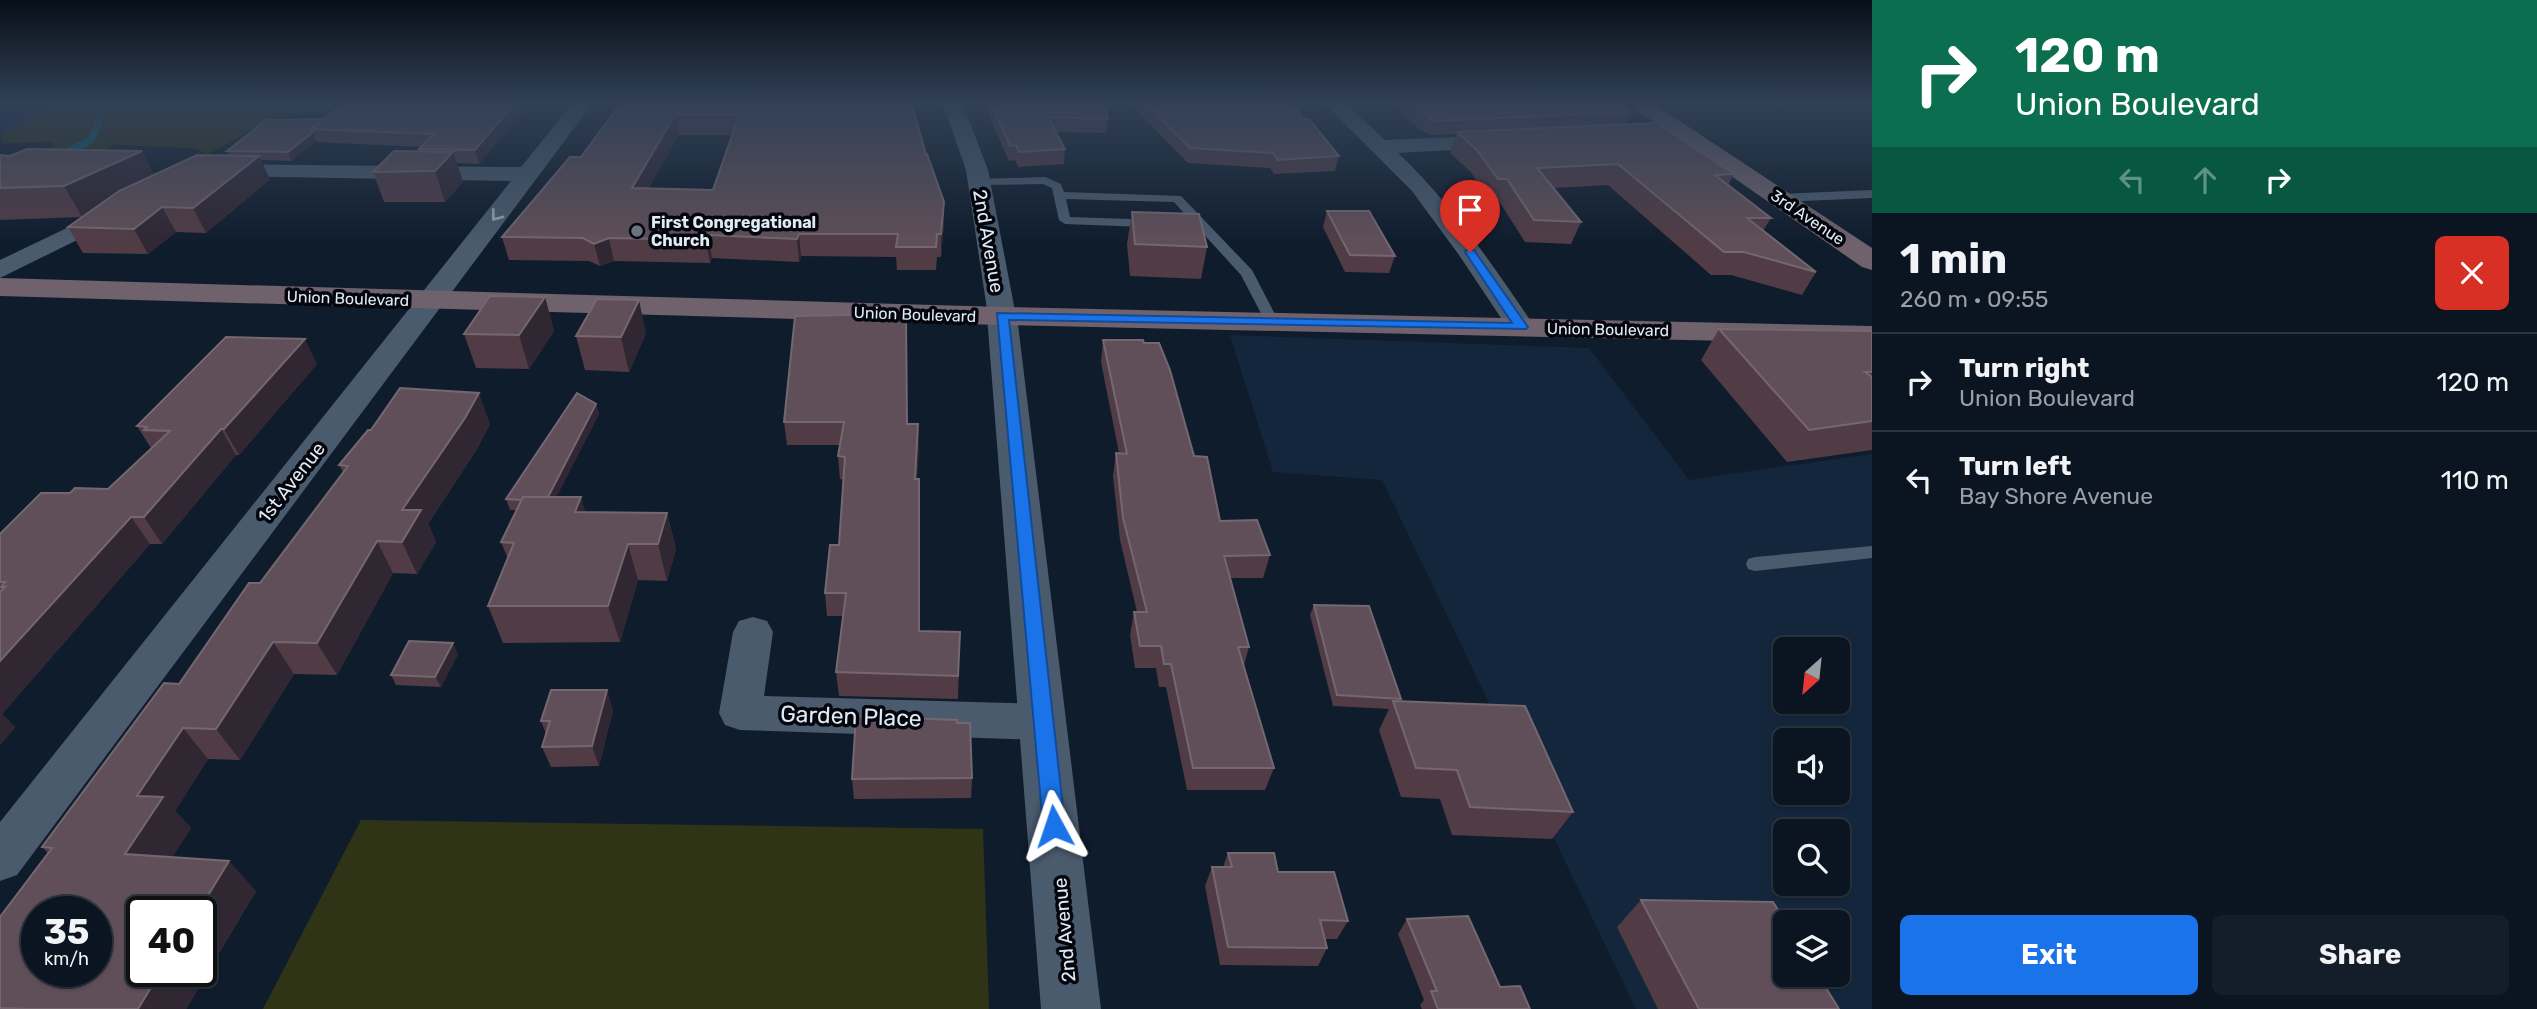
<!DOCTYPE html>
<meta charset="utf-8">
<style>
:root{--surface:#0b1521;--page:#141e2a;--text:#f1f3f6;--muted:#9a9fa5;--line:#2b343f;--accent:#1a73e8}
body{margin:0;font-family:Rubik,sans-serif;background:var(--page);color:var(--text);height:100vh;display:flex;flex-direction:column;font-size:26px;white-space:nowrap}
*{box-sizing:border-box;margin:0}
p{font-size:23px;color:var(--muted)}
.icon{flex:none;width:38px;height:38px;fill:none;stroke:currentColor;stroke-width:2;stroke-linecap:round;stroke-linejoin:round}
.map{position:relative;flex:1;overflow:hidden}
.side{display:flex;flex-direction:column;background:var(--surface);width:665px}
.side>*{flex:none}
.banner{background:#0b6e4f;color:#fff;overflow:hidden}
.needle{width:46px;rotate:207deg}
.buttons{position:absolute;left:1773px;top:637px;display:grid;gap:14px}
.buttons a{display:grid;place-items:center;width:77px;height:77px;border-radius:10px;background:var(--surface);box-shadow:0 2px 5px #0004,0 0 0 2px var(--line);font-size:35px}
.speed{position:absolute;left:21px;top:896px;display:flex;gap:14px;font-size:35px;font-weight:700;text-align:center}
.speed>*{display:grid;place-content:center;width:91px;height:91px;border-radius:50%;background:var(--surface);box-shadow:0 2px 5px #0004,0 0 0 2px var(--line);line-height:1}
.speed small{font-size:18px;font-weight:400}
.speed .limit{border:4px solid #111;border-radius:10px;background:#fff;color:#111}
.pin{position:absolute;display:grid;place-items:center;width:60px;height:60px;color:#fff;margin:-72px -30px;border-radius:50% 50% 50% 0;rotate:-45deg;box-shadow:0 0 7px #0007}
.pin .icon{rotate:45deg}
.me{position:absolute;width:77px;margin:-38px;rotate:355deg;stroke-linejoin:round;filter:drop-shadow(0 0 5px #0008)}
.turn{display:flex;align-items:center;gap:24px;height:147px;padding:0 28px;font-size:32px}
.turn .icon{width:91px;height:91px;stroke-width:2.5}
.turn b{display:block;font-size:49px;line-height:60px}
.lanes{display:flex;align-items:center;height:66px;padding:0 28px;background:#0003;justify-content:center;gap:35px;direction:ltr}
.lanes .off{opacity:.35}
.round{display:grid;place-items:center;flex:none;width:74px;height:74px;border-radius:10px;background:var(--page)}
.overview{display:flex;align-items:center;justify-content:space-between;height:119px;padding:0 28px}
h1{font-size:42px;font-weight:700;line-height:52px}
.primary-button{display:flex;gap:14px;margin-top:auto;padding:14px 28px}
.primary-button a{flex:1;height:80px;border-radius:10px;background:var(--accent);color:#fff;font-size:28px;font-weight:700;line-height:80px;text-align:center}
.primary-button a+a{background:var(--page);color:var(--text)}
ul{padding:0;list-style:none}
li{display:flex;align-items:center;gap:21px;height:98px;padding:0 28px;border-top:2px solid var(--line)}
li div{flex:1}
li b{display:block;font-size:26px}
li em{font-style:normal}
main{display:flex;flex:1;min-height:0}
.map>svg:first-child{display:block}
.built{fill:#14263b;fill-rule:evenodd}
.green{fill:#303417}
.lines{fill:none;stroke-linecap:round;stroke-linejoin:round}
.stream{stroke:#0b6169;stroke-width:8}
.service{fill:#4b5b6e;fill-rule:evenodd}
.minor{fill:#4b5b6e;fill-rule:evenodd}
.tertiary{fill:#4b5b6e;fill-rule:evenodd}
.secondary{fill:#6f626d;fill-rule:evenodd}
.wall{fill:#513c45;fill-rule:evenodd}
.shaded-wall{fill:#302733}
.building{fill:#604f58;stroke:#746770;stroke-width:2;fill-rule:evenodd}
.oneway{stroke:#96a2b1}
.route{fill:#1a73e8;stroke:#114b97;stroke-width:2}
.worship-dot{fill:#6b7280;stroke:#03070d;stroke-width:2.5}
.labels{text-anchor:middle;stroke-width:7;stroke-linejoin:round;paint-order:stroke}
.far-street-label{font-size:16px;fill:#e0e9f4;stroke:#03070d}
.far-poi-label{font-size:16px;font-weight:bold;fill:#e0e9f4;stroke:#03070d;text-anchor:start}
.street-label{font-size:19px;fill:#e0e9f4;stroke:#03070d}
.near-street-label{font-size:23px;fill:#e0e9f4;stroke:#03070d}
</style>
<main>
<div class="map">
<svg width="1872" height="1009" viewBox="0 0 1872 1009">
<rect width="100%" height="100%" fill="#0f1c2c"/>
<g class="built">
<path d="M 0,104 L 58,104 L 6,133 L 0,132 Z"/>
<path d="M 1230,335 L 1589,348 L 1689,480 L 1872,454 L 1872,1009 L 1636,1009 L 1382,480 L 1273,472 ZM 1785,649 L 1838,649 L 1838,702 L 1785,702 ZM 1785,740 L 1838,740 L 1838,793 L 1785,793 ZM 1785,831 L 1838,831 L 1838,884 L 1785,884 ZM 1785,922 L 1838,922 L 1838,975 L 1785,975 Z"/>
</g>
<g class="green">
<path d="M 58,104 L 336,104 L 328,113 L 282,113 L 208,154 L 194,148 L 114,145 L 45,179 L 0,170 L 53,147 L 53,142 L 2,143 L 0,135 Z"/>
<path d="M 361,820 L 983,829 L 989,1009 L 263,1009 Z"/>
</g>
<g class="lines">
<path class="stream" d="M 57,157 L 91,140 L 106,104"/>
<g class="service">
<path d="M 1045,177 L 1061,184 L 1064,192 L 1181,196 L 1252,270 L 1279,322 L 1277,325 L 1267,325 L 1241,275 L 1199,229 L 1065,224 L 1059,220 L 1052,188 L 1043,184 L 979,185 L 973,182 L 979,179 ZM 1066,199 L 1174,202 L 1191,221 L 1070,217 Z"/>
<path d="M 1872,190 L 1872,198 L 1779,202 L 1773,198 L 1779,194 Z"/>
<path d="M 1872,546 L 1872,558 L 1755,571 L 1748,569 L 1746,564 L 1748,559 L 1755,557 Z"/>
</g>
<g class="minor">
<path d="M 572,104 L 592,104 L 17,875 L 0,881 L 0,822 L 511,181 L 218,176 L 210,174 L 207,169 L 210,164 L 521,167 Z"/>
<path d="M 943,104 L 963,104 L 988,170 L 1016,316 L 1012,322 L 1002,324 L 992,322 L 988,316 L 966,170 Z"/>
<path d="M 1325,104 L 1347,104 L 1385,140 L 1502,135 L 1510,136 L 1513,141 L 1510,146 L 1502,147 L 1398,153 C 1452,204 1493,266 1535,327 L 1531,333 L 1521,336 L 1511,333 L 1459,255 L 1412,191 Z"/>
<path d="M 115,205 L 124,207 L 127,212 L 124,217 L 0,278 L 0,260 Z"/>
<path d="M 753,617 L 767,621 L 773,632 L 764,696 L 1044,704 L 1059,709 L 1066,722 L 1059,735 L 1044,740 L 740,730 L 725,725 L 719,713 L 733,632 L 739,621 Z"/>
</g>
<path class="tertiary" d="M 1002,307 L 1013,309 L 1017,316 L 1101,1009 L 1041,1009 L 987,316 L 991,309 Z"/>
<g class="secondary">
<path d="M 1628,104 L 1654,104 L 1872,248 L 1872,270 L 1862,267 Z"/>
<path d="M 0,278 L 1002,307 L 1872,326 L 1872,344 L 1002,325 L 0,296 Z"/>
</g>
</g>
<g class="wall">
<path d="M 342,104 L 529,104 L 479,164 L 457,163 L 463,182 L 445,202 L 384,202 L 373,172 L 420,152 L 419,149 L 421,147 L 317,142 L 316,140 L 292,161 L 261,160 L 270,179 L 206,233 L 176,232 L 148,254 L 83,253 L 68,227 L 82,217 L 0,220 L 0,155 L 155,175 L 229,155 L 227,151 L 324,119 Z"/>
<path d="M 620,104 L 912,104 L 944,224 L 941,257 L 937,257 L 936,270 L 897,270 L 896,257 L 801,256 L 799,262 L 712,258 L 710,263 L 614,261 L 600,266 L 589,261 L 509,260 L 502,237 L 581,157 ZM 679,135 L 732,135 L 713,190 L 648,189 Z"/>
<path d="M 984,104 L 1050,104 L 1052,108 L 1108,119 L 1106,133 L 1056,132 L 1065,149 L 1064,164 L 1018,167 L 1015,160 L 1009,161 Z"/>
<path d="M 1130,104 L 1291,104 L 1339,156 L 1335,171 L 1274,174 L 1270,168 L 1188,163 Z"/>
<path d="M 1393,104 L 1623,104 L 1627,107 L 1626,109 L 1631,112 L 1626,124 L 1734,174 L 1728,185 L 1771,218 L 1763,231 L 1816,272 L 1802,295 L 1731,275 L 1711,275 L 1608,185 L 1554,188 L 1581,222 L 1571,244 L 1525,242 L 1499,201 L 1490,200 L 1470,171 L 1450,153 L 1456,134 L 1430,135 L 1418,128 Z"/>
<path d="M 1327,211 L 1395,256 L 1389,273 L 1345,272 L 1323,227 Z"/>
<path d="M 1132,212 L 1207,247 L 1201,279 L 1130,276 L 1127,244 Z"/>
<path d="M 545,297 L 554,331 L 529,369 L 476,368 L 464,334 Z"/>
<path d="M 795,316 L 907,424 L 919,447 L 917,479 L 919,631 L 960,632 L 958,699 L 839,696 L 836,672 L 843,616 L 827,616 L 825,593 L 839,545 L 843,480 L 840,479 L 838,456 L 840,445 L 787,445 L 784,422 Z"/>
<path d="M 1719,329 L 1872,331 L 1872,450 L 1787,462 L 1701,360 Z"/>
<path d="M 646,333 L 629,372 L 585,370 L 576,336 Z"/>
<path d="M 1103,340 L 1194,456 L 1220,521 L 1270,555 L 1263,578 L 1230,578 L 1249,647 L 1244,665 L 1274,768 L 1265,790 L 1187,790 L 1166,687 L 1159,687 L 1156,668 L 1135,668 L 1130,635 L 1134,612 L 1137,612 L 1120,540 L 1113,476 L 1116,453 L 1119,453 L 1101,362 Z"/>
<path d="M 317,364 L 239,455 L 236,455 L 162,544 L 150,544 L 2,714 L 15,727 L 0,745 L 0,534 L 70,493 L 108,489 L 151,448 L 137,426 Z"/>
<path d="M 596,404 L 599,414 L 556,497 L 586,512 L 667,513 L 676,549 L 667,581 L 638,580 L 620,642 L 503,643 L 488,606 L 508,559 L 501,542 L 517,510 L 510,510 L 506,499 Z"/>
<path d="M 490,424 L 477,449 L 428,524 L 436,542 L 417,574 L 393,573 L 337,675 L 294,674 L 240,760 L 208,759 L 175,811 L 191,828 L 172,857 L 256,891 L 186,1009 L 0,1009 L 0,917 L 48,853 L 42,847 L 179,684 L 260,583 L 343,472 L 339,465 Z"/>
<path d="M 1314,605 L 1401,699 L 1400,701 L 1573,812 L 1552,839 L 1452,835 L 1440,799 L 1401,797 L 1379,730 L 1389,709 L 1333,706 L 1310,615 Z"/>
<path d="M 458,654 L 441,687 L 396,685 L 391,675 Z"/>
<path d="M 613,710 L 599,766 L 551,767 L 542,747 L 546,734 L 541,721 Z"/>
<path d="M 957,723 L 972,778 L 971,798 L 854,799 L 852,779 Z"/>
<path d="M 1228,853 L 1348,921 L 1337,939 L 1325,939 L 1327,948 L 1318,966 L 1220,965 L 1205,886 L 1212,867 L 1223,867 Z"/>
<path d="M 1641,900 L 1839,1009 L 1658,1009 L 1617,927 Z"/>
<path d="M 1407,919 L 1500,987 L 1530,1009 L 1422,1009 L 1420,1005 L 1424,1000 L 1398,934 Z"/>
</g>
<g class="shaded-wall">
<path d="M 514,104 L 529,104 L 479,164 L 475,150 Z"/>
<path d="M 675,115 L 679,135 L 636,210 L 632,188 Z"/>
<path d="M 313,132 L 316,140 L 292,161 L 288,152 Z"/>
<path d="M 142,151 L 158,181 L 82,217 L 64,186 Z"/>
<path d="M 453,152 L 463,182 L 445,202 L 435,171 Z"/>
<path d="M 259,156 L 270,179 L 206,233 L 193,208 Z"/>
<path d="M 944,202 L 944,224 L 941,257 L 941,234 Z"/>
<path d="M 162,207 L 176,232 L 148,254 L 134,229 Z"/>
<path d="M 799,234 L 801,256 L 799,262 L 797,239 Z"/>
<path d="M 708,235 L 712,258 L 710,263 L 706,240 Z"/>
<path d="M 609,238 L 614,261 L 600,266 L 594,244 Z"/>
<path d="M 545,297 L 554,331 L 529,369 L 519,335 Z"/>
<path d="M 639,300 L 646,333 L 629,372 L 621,337 Z"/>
<path d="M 305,339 L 317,364 L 239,455 L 224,429 Z"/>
<path d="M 479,393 L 490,424 L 477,449 L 428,524 L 436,542 L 417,574 L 402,542 L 402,510 Z"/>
<path d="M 596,404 L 599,414 L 549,512 L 546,501 Z"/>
<path d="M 918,424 L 919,447 L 915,502 L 915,479 Z"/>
<path d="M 221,429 L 236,455 L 162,544 L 144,517 Z"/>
<path d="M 581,497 L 592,534 L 575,512 Z"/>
<path d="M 667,513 L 676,549 L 667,581 L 658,544 Z"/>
<path d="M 131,517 L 150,544 L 2,714 L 15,727 L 0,745 L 0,661 Z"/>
<path d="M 377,541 L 393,573 L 337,675 L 317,643 Z"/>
<path d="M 628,544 L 638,580 L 620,642 L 608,606 Z"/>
<path d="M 273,642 L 294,674 L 240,760 L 216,729 Z"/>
<path d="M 453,643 L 458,654 L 441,687 L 435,677 Z"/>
<path d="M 607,690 L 613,710 L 599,766 L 592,746 Z"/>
<path d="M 183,728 L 208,759 L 175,811 L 191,828 L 155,884 L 125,854 L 137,796 Z"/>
<path d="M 229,861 L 256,891 L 186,1009 L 138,1009 L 161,971 L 201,971 L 201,912 L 198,912 Z"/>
</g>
<g class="building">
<path d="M 342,104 L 514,104 L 475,150 L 419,149 L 434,134 L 311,129 Z"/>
<path d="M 620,104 L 912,104 L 926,155 L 927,154 L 944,202 L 941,234 L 937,234 L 936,247 L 896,247 L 898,234 L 799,234 L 797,239 L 708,235 L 706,240 L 609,238 L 594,244 L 583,238 L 502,237 L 570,157 L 581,157 ZM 675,115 L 739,115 L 713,190 L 632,188 Z"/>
<path d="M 991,104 L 1050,104 L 1052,108 L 1056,104 L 1105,104 L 1108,119 L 1048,117 L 1065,149 L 1019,152 L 1016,145 L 1010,146 Z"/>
<path d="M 1145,104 L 1291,104 L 1305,119 L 1309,119 L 1339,156 L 1278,160 L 1273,153 L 1190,148 Z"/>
<path d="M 1413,104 L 1623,104 L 1627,107 L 1623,107 L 1631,112 L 1435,121 L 1423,113 Z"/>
<path d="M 324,119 L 311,129 L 313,132 L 288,152 L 227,151 L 266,120 Z"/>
<path d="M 1657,123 L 1734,174 L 1715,175 L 1771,218 L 1747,218 L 1816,272 L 1744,252 L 1724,252 L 1618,164 L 1537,168 L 1581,222 L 1534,220 L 1507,179 L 1498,179 L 1477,150 L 1457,132 Z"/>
<path d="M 27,149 L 142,151 L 64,186 L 0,188 L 0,155 L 10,156 Z"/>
<path d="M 394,151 L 453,152 L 435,171 L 373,172 Z"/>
<path d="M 197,155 L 259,156 L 193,208 L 162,207 L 134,229 L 68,227 L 119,191 Z"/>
<path d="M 1327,211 L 1369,211 L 1395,256 L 1350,255 Z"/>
<path d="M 1132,212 L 1199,214 L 1207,247 L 1135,244 Z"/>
<path d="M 490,296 L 545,297 L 519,335 L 464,334 Z"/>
<path d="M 597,299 L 639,300 L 621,337 L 576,336 Z"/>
<path d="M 901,314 L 901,318 L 906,318 L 907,424 L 918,424 L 915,479 L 919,479 L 919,631 L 960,632 L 958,676 L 836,672 L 846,593 L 825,593 L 830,545 L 839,545 L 845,457 L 838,456 L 844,422 L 784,422 L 795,316 Z"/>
<path d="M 1719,329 L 1872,331 L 1872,372 L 1865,372 L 1872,377 L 1872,421 L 1809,430 Z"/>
<path d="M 226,337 L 305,339 L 224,429 L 221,429 L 144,517 L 131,517 L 0,661 L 0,592 L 5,587 L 1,587 L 5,582 L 0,582 L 0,534 L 41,493 L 70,493 L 75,488 L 108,489 L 170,431 L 144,430 L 147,427 L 137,426 Z"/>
<path d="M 1103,340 L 1143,340 L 1144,343 L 1159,343 L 1170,370 L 1194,456 L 1207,457 L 1220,521 L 1257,520 L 1270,555 L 1224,556 L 1249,647 L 1238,647 L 1274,768 L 1193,768 L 1171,664 L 1164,664 L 1161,646 L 1140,646 L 1134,612 L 1147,612 L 1123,518 L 1116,453 L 1127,454 Z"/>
<path d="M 400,388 L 479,393 L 465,418 L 402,510 L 421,510 L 402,542 L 377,541 L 317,643 L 273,642 L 216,729 L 183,728 L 137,796 L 163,797 L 125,854 L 229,861 L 198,912 L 142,912 L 142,971 L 161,971 L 138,1009 L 28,1009 L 0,1008 L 0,917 L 52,848 L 42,847 L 164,683 L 179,684 L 249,583 L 260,583 L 348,466 L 339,465 L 368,430 L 371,430 ZM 37,912 L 96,912 L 96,971 L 37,971 Z"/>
<path d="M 577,393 L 596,404 L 548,497 L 523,497 L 522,500 L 506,499 Z"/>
<path d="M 523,497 L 581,497 L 575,512 L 667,513 L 658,544 L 628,544 L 608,606 L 488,606 L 514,543 L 501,542 Z"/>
<path d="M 1314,605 L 1369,606 L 1401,699 L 1337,695 Z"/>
<path d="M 409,641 L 453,643 L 435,677 L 391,675 Z"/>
<path d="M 551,690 L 607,690 L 592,746 L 542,747 L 550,721 L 541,721 Z"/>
<path d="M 1393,701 L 1525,706 L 1573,812 L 1470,807 L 1457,770 L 1416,768 Z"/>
<path d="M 856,716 L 957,720 L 957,723 L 970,723 L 972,778 L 852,779 Z"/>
<path d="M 1228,853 L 1274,853 L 1278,872 L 1334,872 L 1348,921 L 1320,920 L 1327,948 L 1228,947 L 1212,867 L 1232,867 Z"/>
<path d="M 1641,900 L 1773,902 L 1786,922 L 1785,975 L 1818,975 L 1839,1009 L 1699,1009 Z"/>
<path d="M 1468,916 L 1500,987 L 1520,986 L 1530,1009 L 1438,1009 L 1431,991 L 1437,991 L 1407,919 Z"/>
</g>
<defs><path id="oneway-chevron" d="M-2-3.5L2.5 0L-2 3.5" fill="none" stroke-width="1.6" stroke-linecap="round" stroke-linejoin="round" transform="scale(1.75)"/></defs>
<use class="oneway" href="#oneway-chevron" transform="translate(496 216) rotate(128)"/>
<linearGradient id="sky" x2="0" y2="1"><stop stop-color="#080f18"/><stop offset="0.42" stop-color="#314056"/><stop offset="1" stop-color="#314056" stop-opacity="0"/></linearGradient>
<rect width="1872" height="245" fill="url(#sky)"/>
<path class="route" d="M 1466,250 L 1474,250 L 1528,327 L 1526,329 L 1009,320 L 1065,826 L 1062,833 L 1054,836 L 1046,833 L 1043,826 L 997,313 L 1512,323 L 1465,252 Z"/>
<circle class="worship-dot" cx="637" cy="231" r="7"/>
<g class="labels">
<g class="far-street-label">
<text transform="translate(1808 217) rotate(34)" y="6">3rd Avenue</text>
<text transform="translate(348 298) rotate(2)" y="6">Union Boulevard</text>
<text transform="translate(915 314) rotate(2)" y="6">Union Boulevard</text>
<text transform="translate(1608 329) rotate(1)" y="6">Union Boulevard</text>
</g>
<g class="far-poi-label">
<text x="651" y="228">First Congregational<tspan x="651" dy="18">Church</tspan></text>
</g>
<g class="street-label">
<text transform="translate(989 241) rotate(80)" y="7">2nd Avenue</text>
<text transform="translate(291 482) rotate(-52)" y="7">1st Avenue</text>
<text transform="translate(1064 930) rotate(-95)" y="7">2nd Avenue</text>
</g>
<g class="near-street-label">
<text transform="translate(851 716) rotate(2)" y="8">Garden Place</text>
</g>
</g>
</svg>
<div class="buttons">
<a><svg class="needle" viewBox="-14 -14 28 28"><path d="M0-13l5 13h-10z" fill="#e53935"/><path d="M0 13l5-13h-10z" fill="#9a9fa5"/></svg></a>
<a><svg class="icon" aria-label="sound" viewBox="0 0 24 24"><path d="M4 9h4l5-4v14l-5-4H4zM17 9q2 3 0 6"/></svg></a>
<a><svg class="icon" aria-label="search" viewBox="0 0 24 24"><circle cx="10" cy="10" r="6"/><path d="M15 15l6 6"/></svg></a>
<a><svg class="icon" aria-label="layers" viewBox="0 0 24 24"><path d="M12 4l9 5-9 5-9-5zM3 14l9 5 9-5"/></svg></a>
</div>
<div class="speed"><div>35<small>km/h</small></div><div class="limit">40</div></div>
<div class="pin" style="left:1470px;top:252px;background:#d93025"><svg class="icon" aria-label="arrive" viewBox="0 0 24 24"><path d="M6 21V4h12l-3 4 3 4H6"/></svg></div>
<svg class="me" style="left:1054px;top:826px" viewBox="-20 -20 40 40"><path d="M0-17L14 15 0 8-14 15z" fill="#1a73e8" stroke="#fff" stroke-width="4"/></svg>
</div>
<section class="side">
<div class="banner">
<div class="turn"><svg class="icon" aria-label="right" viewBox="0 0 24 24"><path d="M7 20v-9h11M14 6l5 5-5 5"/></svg><div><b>120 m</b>Union Boulevard</div></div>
<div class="lanes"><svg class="icon off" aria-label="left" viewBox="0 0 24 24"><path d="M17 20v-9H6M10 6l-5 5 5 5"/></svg><svg class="icon off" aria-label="ahead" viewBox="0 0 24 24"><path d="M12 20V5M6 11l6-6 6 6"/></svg><svg class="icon" aria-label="right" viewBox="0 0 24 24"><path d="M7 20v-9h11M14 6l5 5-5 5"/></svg></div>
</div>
<div class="overview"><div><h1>1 min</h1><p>260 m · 09:55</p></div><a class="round" style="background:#d93025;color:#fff"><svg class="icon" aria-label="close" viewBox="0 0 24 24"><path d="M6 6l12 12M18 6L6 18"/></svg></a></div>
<ul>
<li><svg class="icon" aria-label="right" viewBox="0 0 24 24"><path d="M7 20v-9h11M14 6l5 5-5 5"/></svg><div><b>Turn right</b><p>Union Boulevard</p></div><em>120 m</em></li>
<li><svg class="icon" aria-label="left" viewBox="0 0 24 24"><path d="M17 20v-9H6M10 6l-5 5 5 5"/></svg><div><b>Turn left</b><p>Bay Shore Avenue</p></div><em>110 m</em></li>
</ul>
<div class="primary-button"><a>Exit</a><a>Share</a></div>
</section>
</main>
